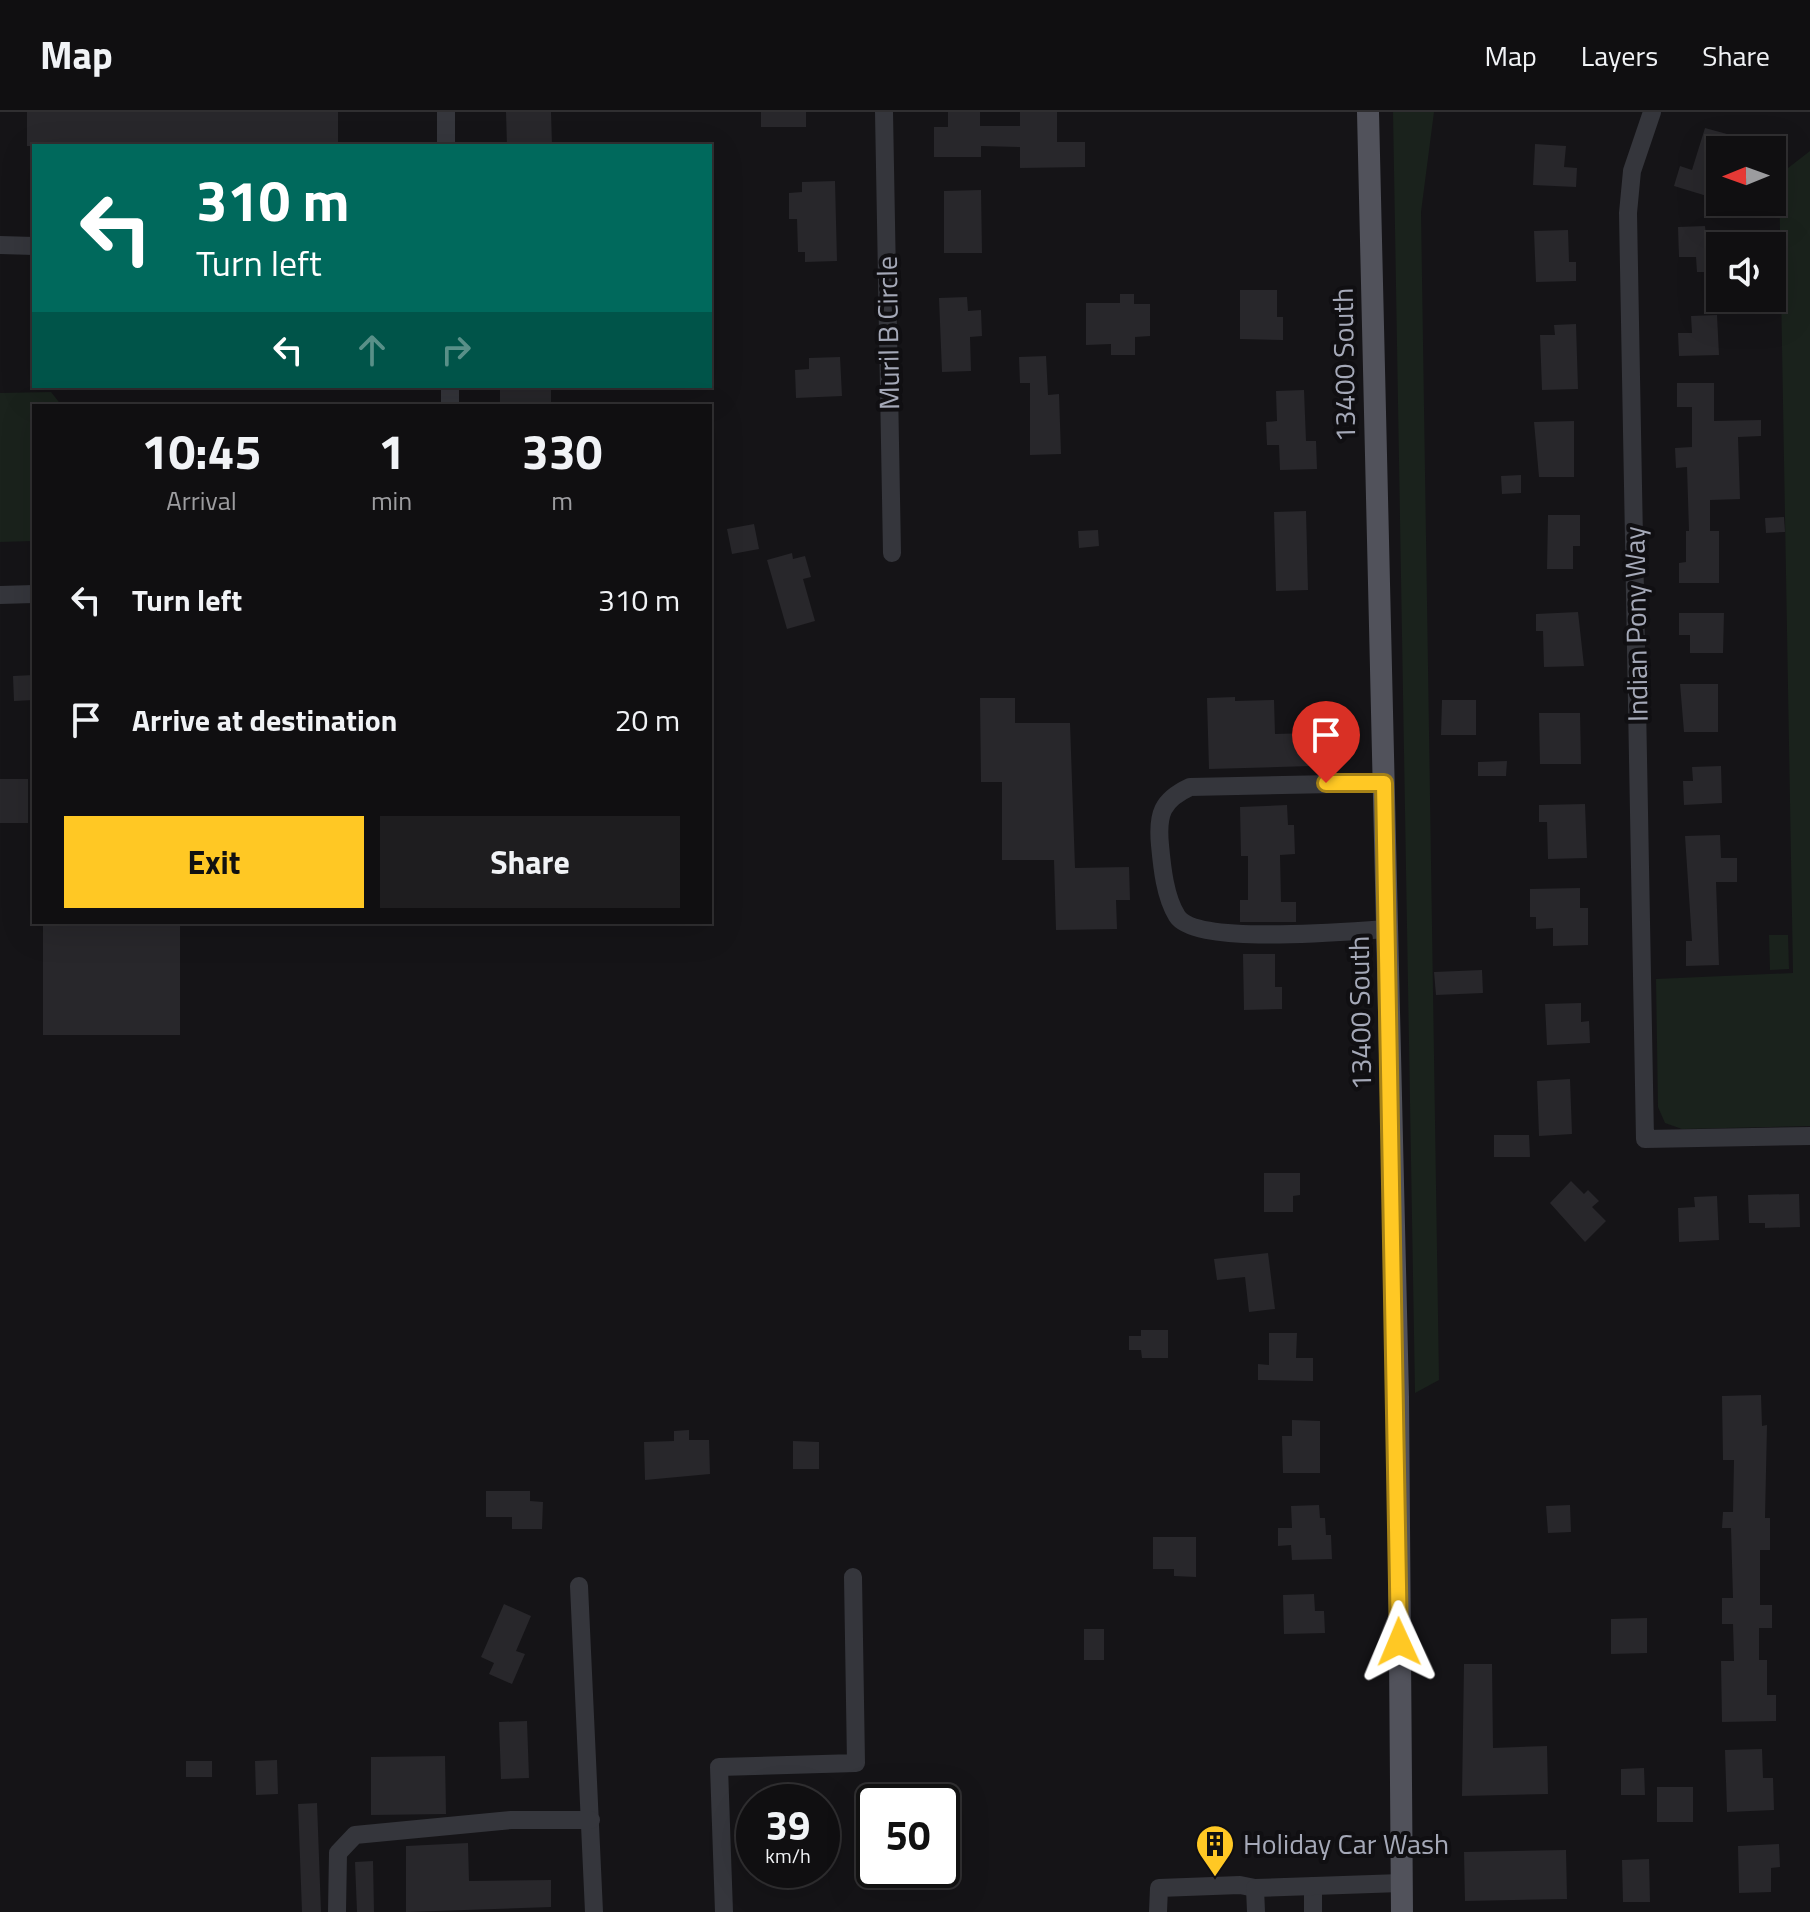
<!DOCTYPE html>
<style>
:root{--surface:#100f11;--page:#1e1d1f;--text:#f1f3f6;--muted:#9c9c9f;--line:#302f31;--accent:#ffc824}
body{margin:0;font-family:"Titillium Web",sans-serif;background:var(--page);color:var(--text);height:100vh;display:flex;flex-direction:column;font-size:30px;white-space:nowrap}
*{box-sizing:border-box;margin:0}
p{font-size:26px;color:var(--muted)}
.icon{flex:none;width:44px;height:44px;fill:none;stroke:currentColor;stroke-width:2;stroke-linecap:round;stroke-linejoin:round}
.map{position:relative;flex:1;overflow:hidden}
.side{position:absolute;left:32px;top:292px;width:680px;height:520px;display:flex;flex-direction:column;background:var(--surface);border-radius:0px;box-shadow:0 8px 32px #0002,0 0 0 2px var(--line)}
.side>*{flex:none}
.guide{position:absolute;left:32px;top:32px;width:680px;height:244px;border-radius:0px;box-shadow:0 8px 32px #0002,0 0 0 2px var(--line);background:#00695c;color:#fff;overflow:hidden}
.needle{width:52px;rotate:269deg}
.controls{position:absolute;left:1706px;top:24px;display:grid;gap:16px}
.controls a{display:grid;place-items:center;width:80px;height:80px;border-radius:0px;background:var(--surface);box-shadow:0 8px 32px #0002,0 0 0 2px var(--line);font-size:40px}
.speed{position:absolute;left:736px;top:1672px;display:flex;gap:16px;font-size:40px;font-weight:700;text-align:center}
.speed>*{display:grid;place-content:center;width:104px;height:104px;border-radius:50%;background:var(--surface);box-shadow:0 8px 32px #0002,0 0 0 2px var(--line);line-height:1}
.speed small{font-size:20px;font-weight:400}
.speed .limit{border:4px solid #111;border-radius:12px;background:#fff;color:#111}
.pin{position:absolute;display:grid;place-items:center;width:68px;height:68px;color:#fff;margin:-82px -34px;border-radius:50% 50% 50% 0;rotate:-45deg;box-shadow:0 0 8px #0007}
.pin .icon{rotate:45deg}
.me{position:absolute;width:88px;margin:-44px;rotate:359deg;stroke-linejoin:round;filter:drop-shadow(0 0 6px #0008)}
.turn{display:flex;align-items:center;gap:28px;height:168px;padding:0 32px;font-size:36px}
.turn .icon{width:104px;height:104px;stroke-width:2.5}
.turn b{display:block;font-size:56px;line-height:68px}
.lanes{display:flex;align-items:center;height:76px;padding:0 32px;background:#0003;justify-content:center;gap:40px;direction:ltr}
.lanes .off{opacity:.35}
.eta{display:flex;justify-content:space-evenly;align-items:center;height:136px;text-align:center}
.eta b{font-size:48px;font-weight:700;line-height:56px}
.button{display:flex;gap:16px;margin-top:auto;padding:16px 32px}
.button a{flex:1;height:92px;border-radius:0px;background:var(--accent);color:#111;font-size:32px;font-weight:700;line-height:92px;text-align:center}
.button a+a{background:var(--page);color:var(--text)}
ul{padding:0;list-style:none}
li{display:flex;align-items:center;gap:24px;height:120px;padding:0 32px}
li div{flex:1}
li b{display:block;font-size:30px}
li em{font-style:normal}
header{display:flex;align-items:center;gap:48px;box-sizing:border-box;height:112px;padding:0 40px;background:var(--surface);border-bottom:2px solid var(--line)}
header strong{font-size:38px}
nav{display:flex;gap:44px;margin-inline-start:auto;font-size:28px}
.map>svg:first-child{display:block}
.green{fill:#1a221c}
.building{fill:#28272b}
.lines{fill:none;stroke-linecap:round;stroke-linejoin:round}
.minor{stroke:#35363c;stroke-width:18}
.major{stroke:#51525b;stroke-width:22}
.route-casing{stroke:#a68217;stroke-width:20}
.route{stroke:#ffc824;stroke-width:14}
.labels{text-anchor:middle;stroke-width:8;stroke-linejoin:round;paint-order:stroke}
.street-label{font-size:28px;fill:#a5a9b8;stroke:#100f12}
.poi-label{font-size:28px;fill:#a5a9b8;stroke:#100f12;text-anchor:start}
</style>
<header>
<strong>Map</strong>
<nav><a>Map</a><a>Layers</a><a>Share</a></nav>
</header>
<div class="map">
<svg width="1810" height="1800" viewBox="0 0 1810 1800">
<rect width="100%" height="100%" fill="#151417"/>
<g class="green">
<path d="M 1393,0 L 1434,0 L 1421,100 L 1439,1268 L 1415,1281 Z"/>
<path d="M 1810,39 L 1810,1014 L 1682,1017 L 1665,1011 L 1658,995 L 1656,867 L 1793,861 L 1779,63 Z"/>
<path d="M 51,280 L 62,294 L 34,294 L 34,429 L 0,430 L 0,281 Z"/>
<path d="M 1769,823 L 1788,823 L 1789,857 L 1770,858 Z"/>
</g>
<g class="building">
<rect x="27" y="0" width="311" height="34"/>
<path d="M 506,0 L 551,0 L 552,34 L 507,34 Z"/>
<rect x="761" y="0" width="45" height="15"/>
<path d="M 948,0 L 980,0 L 980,14 L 1020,14 L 1020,0 L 1057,0 L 1057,30 L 1085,30 L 1085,55 L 1020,56 L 1020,35 L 981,34 L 981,45 L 934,45 L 934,15 L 948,15 Z"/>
<path d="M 1705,16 L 1727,22 L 1715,31 L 1720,33 L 1720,88 L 1674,74 L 1680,54 L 1692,58 Z"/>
<path d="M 1535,32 L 1566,34 L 1564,55 L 1577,56 L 1576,75 L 1533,73 Z"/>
<path d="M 835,69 L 837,149 L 805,150 L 805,140 L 798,140 L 797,107 L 789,107 L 789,81 L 802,80 L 802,70 Z"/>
<path d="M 981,78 L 982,141 L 944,141 L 944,79 Z"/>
<path d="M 1705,114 L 1706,124 L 1720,123 L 1720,160 L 1697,160 L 1696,145 L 1679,145 L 1678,115 Z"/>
<path d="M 1568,118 L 1569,150 L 1576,150 L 1576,169 L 1536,170 L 1534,119 Z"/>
<path d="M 1240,178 L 1277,178 L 1277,205 L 1283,205 L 1283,228 L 1240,227 Z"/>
<path d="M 1120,182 L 1134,182 L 1134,192 L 1150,192 L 1150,224 L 1135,225 L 1135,243 L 1111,243 L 1111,232 L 1086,233 L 1086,191 L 1120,191 Z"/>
<path d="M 967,185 L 968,199 L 981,198 L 982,224 L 970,225 L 971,259 L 942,260 L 939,186 Z"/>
<path d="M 1717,203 L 1719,243 L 1679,244 L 1678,221 L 1692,221 L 1691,204 Z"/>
<path d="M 1576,212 L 1578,277 L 1542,278 L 1540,223 L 1555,223 L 1554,213 Z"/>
<path d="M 1046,244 L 1048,283 L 1059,282 L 1061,342 L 1030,343 L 1030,271 L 1020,271 L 1019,245 Z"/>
<path d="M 840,245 L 842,284 L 796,286 L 795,258 L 809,257 L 809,246 Z"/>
<path d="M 1677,271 L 1714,271 L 1714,309 L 1761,308 L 1761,324 L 1738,325 L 1740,387 L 1710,388 L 1710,419 L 1719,419 L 1719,471 L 1679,471 L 1679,451 L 1686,450 L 1686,419 L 1689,419 L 1687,355 L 1676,356 L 1675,336 L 1692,335 L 1692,295 L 1677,295 Z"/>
<rect x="500" y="274" width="51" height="20"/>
<path d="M 1304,278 L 1306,329 L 1316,329 L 1317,357 L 1280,358 L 1279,333 L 1267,333 L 1266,310 L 1277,309 L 1276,279 Z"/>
<path d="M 1574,309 L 1574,365 L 1539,365 L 1534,310 Z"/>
<path d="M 1521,363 L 1521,381 L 1502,382 L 1501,364 Z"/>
<path d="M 1306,399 L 1308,478 L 1276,479 L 1274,400 Z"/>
<path d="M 1548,403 L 1580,403 L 1580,434 L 1573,434 L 1573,457 L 1547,457 Z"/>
<path d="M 1784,405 L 1785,420 L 1766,421 L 1765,406 Z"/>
<path d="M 754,412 L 759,437 L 732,442 L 727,417 Z"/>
<path d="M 1098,418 L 1099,434 L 1079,436 L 1078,419 Z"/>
<path d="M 792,441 L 793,447 L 805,444 L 811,465 L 803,467 L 815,509 L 787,517 L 767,448 Z"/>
<path d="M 1578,500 L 1584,554 L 1544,555 L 1543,519 L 1536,519 L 1536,502 Z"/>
<path d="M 1679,501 L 1724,501 L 1723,541 L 1690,541 L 1690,523 L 1679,523 Z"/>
<path d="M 34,563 L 34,588 L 14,589 L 13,564 Z"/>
<path d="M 1680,572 L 1718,572 L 1718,620 L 1684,620 Z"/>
<path d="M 1235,585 L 1235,589 L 1274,588 L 1275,622 L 1310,621 L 1311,654 L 1209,657 L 1207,586 Z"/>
<path d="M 980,586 L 1015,586 L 1015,611 L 1070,611 L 1075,756 L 1129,755 L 1130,788 L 1116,788 L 1117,817 L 1056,818 L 1054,748 L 1002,748 L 1002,670 L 981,670 Z"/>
<path d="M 1442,588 L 1476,588 L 1476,623 L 1441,623 Z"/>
<path d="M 1539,601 L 1580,601 L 1581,652 L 1540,652 Z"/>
<path d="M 1507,649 L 1506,664 L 1478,664 L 1478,650 Z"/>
<path d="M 1721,654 L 1722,691 L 1684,693 L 1683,669 L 1693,669 L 1692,655 Z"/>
<rect x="0" y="667" width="28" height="44"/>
<path d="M 1585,692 L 1587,746 L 1548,747 L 1547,710 L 1539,710 L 1539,693 Z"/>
<path d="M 1287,693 L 1288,713 L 1294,713 L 1295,742 L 1280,743 L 1281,790 L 1296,790 L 1296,810 L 1240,810 L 1240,788 L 1248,788 L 1248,744 L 1241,744 L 1240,695 Z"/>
<path d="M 1720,723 L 1721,746 L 1737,746 L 1737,770 L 1716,770 L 1719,853 L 1686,854 L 1686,829 L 1692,829 L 1685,724 Z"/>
<path d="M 1580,776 L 1580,796 L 1588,796 L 1588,833 L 1553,834 L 1553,816 L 1536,817 L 1536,805 L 1530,805 L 1530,777 Z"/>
<rect x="43" y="810" width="137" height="113"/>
<path d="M 1243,842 L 1275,842 L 1275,875 L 1282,875 L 1282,897 L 1244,898 Z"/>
<path d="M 1482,858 L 1483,881 L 1436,883 L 1434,860 Z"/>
<path d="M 1581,891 L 1581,910 L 1589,909 L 1590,931 L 1547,933 L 1545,892 Z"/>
<path d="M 1570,967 L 1572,1022 L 1539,1024 L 1537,969 Z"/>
<path d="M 1494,1023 L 1529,1023 L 1530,1045 L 1494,1045 Z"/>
<path d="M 1264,1061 L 1300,1061 L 1300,1083 L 1293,1084 L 1293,1100 L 1264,1100 Z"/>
<path d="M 1571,1069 L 1584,1082 L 1588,1078 L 1599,1089 L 1592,1095 L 1606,1109 L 1585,1130 L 1550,1091 Z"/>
<path d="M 1799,1082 L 1800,1115 L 1765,1116 L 1765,1111 L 1749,1111 L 1748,1083 Z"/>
<path d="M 1717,1084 L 1719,1128 L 1679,1130 L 1678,1096 L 1695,1095 L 1694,1085 Z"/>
<path d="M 1268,1141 L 1275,1197 L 1249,1200 L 1245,1165 L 1217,1168 L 1214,1147 Z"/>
<path d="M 1141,1218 L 1168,1218 L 1168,1246 L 1142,1246 L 1141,1238 L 1129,1238 L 1129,1224 L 1141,1224 Z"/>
<path d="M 1269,1221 L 1297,1221 L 1296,1246 L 1313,1246 L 1313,1269 L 1258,1268 L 1258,1252 L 1269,1253 Z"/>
<path d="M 1761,1283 L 1762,1314 L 1767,1313 L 1765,1406 L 1770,1406 L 1770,1438 L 1760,1438 L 1760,1493 L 1772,1493 L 1772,1516 L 1759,1516 L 1759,1548 L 1767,1548 L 1767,1583 L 1776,1583 L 1776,1609 L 1722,1610 L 1721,1549 L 1734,1549 L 1733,1512 L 1722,1512 L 1722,1486 L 1733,1486 L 1731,1416 L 1722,1416 L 1723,1400 L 1733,1400 L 1734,1348 L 1723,1348 L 1722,1284 Z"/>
<path d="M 1292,1308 L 1320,1309 L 1320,1361 L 1283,1361 L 1282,1324 L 1292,1324 Z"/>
<path d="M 689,1318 L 689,1328 L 709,1328 L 710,1362 L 645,1368 L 644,1330 L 674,1329 L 674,1319 Z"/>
<path d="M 793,1329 L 819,1330 L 819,1357 L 793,1357 Z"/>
<path d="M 486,1379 L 530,1379 L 530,1389 L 543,1390 L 542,1417 L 512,1417 L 512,1405 L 486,1405 Z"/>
<path d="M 1319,1393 L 1320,1406 L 1325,1406 L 1326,1423 L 1331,1423 L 1332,1447 L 1292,1448 L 1291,1433 L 1278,1434 L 1278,1416 L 1292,1416 L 1291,1394 Z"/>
<path d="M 1570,1393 L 1571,1420 L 1548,1421 L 1546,1394 Z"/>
<path d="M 1153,1425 L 1196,1425 L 1196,1465 L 1174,1464 L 1174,1457 L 1153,1457 Z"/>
<path d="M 1314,1482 L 1315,1499 L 1324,1499 L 1325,1521 L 1284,1522 L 1283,1483 Z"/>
<path d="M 504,1492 L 531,1504 L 516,1539 L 525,1542 L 512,1572 L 489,1562 L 494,1551 L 481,1545 Z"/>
<path d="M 1647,1506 L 1647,1541 L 1611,1542 L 1611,1507 Z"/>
<rect x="1084" y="1517" width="20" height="31"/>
<path d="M 1464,1552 L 1492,1552 L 1493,1636 L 1547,1634 L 1548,1682 L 1462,1684 Z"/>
<path d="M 527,1609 L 529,1666 L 501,1667 L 499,1610 Z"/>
<path d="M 1762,1637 L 1763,1666 L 1773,1666 L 1774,1698 L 1727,1700 L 1725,1638 Z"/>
<path d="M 445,1644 L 446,1702 L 371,1703 L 371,1645 Z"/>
<path d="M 277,1648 L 278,1682 L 256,1683 L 255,1649 Z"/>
<rect x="186" y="1649" width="26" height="16"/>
<path d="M 1644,1656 L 1645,1683 L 1621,1683 L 1621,1657 Z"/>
<rect x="1657" y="1675" width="36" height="35"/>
<path d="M 317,1691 L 321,1800 L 302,1800 L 298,1692 Z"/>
<path d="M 468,1731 L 469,1769 L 551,1768 L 551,1795 L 406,1800 L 406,1734 Z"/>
<path d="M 1779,1732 L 1780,1755 L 1771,1756 L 1771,1780 L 1739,1781 L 1738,1734 Z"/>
<path d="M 1566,1738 L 1567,1787 L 1465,1789 L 1464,1740 Z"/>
<path d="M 1649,1747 L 1650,1790 L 1623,1790 L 1622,1748 Z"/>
<path d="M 373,1749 L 374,1800 L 357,1800 L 355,1750 Z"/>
</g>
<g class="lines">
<g class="minor">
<path d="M 446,0 L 446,34"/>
<path d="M 884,0 L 892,441"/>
<path d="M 1652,0 L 1632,59 L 1628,101 L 1645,1027 L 1810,1024"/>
<path d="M 0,133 L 34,134"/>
<path d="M 450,274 L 450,294"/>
<path d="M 0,483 L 34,482"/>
<path d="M 1384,671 L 1190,675 C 1162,688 1157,702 1160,733 C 1162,755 1165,785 1177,804 C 1196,834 1350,819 1388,817"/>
<path d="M 579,1474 L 594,1800"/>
<path d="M 1313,1774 L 1313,1800"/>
<path d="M 337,1800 L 338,1741 L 355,1723 L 511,1708 L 591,1708"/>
<path d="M 724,1800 L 719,1655 L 856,1651 L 853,1465"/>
<path d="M 1158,1800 L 1159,1776 L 1240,1773 L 1255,1776"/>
<path d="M 1256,1800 L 1255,1776 L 1401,1771"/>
</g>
<path class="major" d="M 1368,0 L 1398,1285 L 1402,1800"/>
</g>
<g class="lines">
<defs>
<path id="route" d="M 1326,671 L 1384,671 L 1399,1530"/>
</defs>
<use href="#route" class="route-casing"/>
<use href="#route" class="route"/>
</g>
<defs>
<symbol id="building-pin" viewBox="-11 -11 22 30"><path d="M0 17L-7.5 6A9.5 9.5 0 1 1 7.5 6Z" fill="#ffc824" stroke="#100f12"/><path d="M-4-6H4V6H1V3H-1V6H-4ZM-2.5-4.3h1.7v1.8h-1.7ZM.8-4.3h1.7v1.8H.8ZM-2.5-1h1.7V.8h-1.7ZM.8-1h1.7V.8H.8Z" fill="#111"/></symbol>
</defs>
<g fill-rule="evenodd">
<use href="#building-pin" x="1193" y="1710" width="44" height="60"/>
</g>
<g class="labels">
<g class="street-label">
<text transform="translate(888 221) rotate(-91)" y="10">Muril B Circle</text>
<text transform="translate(1344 253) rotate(-91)" y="10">13400 South</text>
<text transform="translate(1636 512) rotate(-91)" y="10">Indian Pony Way</text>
<text transform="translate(1360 901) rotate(-91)" y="10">13400 South</text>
</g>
<g class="poi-label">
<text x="1243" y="1742">Holiday Car Wash</text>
</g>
</g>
</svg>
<div class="controls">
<a><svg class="needle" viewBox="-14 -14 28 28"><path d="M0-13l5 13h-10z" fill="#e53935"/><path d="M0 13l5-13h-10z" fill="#9c9c9f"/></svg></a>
<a><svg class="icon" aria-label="sound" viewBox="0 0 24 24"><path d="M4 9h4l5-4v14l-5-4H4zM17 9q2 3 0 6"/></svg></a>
</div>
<div class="speed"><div>39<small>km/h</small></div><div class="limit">50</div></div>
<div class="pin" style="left:1326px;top:671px;background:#d93025"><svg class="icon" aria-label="arrive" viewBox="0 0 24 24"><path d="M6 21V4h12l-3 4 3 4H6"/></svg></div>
<svg class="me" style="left:1399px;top:1530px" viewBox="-20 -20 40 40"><path d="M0-17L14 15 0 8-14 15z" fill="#ffc824" stroke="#fff" stroke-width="4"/></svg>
<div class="guide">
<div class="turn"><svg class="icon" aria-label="left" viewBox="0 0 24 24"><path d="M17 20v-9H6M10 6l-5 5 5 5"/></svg><div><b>310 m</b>Turn left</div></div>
<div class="lanes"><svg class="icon" aria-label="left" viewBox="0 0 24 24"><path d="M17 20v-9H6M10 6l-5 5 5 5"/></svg><svg class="icon off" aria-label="ahead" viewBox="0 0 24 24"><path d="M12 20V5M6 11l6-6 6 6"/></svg><svg class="icon off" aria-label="right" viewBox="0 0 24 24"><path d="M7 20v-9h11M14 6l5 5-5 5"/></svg></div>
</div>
<section class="side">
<div class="eta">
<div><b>10:45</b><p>Arrival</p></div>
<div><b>1</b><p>min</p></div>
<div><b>330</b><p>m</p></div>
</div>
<ul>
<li><svg class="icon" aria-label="left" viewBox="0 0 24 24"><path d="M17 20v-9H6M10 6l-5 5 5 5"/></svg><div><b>Turn left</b></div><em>310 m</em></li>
<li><svg class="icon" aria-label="arrive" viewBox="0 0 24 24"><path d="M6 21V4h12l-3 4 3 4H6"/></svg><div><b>Arrive at destination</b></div><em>20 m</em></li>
</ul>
<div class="button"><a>Exit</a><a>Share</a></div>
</section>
</div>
